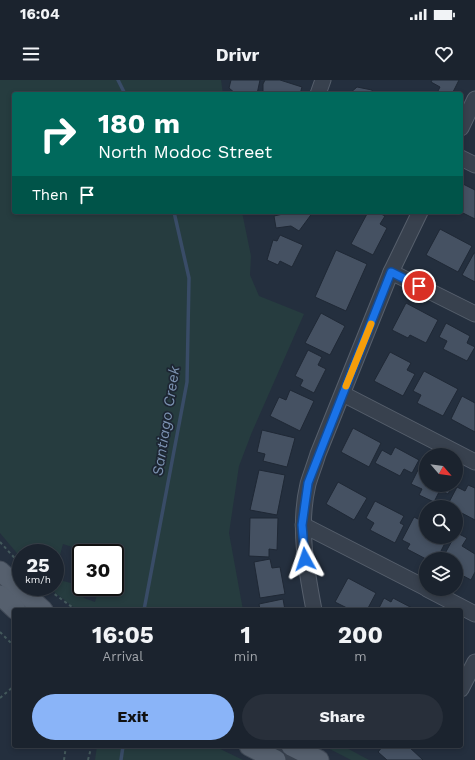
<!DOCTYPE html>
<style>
:root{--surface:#1b232e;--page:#282f3a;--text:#f1f3f6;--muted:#a0a4aa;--line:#39404a;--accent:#8ab4f8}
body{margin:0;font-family:"Work Sans",sans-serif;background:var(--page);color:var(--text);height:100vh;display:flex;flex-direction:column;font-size:15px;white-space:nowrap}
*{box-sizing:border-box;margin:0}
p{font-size:13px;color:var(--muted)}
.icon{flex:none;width:22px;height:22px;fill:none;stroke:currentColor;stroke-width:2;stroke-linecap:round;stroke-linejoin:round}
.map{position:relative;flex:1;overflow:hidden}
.details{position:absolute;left:12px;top:528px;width:451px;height:140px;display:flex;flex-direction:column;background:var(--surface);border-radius:4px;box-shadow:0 2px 6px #0003,0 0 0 1px var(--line)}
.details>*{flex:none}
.top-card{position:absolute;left:12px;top:12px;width:451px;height:122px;border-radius:4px;box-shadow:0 2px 6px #0003,0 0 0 1px var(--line);background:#00695c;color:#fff;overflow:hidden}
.needle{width:26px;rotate:118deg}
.buttons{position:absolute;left:419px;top:368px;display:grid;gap:8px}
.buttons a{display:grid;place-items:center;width:44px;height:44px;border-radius:50%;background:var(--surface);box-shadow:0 2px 6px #0003,0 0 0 1px var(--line);font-size:20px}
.speed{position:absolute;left:12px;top:464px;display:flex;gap:8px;font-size:20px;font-weight:700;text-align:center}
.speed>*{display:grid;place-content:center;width:52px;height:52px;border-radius:50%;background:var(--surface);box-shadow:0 2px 6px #0003,0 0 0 1px var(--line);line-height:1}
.speed small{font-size:10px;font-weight:400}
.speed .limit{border:2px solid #111;border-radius:6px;background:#fff;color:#111}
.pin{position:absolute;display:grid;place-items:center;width:34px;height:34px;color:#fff;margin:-17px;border:2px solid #fff;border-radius:50%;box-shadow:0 1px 4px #0007}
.me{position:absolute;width:44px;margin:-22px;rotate:355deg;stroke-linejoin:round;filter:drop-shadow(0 0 3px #0008)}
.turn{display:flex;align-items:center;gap:14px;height:84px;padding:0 20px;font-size:18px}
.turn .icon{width:52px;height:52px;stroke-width:2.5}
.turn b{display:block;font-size:28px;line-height:34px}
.then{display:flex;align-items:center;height:38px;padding:0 20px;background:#0003;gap:8px;font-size:15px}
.eta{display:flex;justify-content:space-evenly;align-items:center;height:68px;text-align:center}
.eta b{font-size:24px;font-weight:700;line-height:28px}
.action{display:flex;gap:8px;margin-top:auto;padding:8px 20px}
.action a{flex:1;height:46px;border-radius:24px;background:var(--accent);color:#111;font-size:16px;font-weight:700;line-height:46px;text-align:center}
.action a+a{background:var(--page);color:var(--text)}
.status{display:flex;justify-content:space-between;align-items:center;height:28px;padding:0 20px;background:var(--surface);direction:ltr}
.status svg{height:11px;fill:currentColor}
header{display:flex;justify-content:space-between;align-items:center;height:52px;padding:0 20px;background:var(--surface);font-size:18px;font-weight:700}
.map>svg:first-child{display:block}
.green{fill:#263c3f}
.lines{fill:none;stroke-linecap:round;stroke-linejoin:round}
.stream{stroke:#394c67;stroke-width:3.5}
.building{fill:#455162;stroke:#1f2835}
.minor-casing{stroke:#565f6c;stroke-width:17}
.major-casing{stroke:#414a57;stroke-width:21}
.path{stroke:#44595c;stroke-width:2;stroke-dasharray:3 3;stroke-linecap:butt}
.minor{stroke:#38414e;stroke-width:15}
.major{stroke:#56606e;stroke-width:19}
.route-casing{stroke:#114b97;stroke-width:10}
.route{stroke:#1a73e8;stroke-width:7}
.slow{stroke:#f59e0b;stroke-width:7}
.labels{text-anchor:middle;stroke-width:3.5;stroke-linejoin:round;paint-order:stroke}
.water-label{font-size:15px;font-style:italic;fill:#7c92b1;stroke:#1d2633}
</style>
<div class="status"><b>16:04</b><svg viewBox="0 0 49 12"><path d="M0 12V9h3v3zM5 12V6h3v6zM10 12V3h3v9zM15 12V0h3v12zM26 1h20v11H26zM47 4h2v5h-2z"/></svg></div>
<header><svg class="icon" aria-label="menu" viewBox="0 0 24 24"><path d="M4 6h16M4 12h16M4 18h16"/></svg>Drivr<svg class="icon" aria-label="heart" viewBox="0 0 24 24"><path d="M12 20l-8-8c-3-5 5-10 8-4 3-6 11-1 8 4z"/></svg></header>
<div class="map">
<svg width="475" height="680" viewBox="0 0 475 680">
<rect width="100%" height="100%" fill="#242f3e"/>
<g class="green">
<path d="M 0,0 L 221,0 L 223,14 L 14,14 L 14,132 L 242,132 L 251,176 L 250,195 L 259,216 L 304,234 L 252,352 L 239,386 L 229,453 L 243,530 L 77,530 L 48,507 L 55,507 L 55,499 L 75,504 L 84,518 L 95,522 L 99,507 L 115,507 L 115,473 L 91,473 L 63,464 L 55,493 L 55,473 L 21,473 L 21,478 L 0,453 Z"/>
<path d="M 97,666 L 214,666 L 243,680 L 95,680 Z"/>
<path d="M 324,666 L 343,666 L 369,680 L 351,680 Z"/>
</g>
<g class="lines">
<g class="stream">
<path d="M 118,0 L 125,14"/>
<path d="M 144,530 L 187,302 L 189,198 L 174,132"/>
<path d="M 121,680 L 123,666"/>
</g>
</g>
<g class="building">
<path d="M 231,0 L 260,0 L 257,14 L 236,14 L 229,8 Z"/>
<path d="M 265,0 L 280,0 L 302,7 L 300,14 L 263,14 L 263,4 Z"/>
<path d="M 432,0 L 459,0 L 452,14 L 440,14 L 437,13 L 440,7 L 431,2 Z"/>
<path d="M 357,7 L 372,10 L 373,14 L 349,14 Z"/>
<path d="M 461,103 L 475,110 L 475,139 L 461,132 Z"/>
<path d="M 292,132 L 313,132 L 299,151 L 291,146 L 276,148 L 274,136 Z"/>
<path d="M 368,132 L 377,132 L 385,136 L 380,144 L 387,148 L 373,175 L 351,164 Z"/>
<path d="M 440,149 L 472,166 L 458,192 L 426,175 Z"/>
<path d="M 280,155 L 303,165 L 292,187 L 280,181 L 278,185 L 267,180 L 273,160 L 277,161 Z"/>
<path d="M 336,170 L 367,184 L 346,231 L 315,217 Z"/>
<path d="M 474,173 L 475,173 L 475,202 L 462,195 Z"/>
<path d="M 406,223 L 438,240 L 426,263 L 410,255 L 408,258 L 392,250 Z"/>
<path d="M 321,233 L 345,246 L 330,275 L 305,263 Z"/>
<path d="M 446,243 L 470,256 L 467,263 L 475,267 L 467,281 L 443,269 L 447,261 L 439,257 Z"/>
<path d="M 308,270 L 322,277 L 318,285 L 326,289 L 314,313 L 300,306 L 303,300 L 295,296 Z"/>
<path d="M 390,272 L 411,283 L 407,290 L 415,294 L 403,316 L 374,301 Z"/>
<path d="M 424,291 L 458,309 L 443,336 L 417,323 L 421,315 L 413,311 Z"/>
<path d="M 290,310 L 314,321 L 300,351 L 270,336 L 279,317 L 286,320 Z"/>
<path d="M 462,316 L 475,323 L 475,352 L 451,339 Z"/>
<path d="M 353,348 L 381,363 L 369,387 L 341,372 Z"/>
<path d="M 262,350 L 295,358 L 287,387 L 263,381 L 265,374 L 257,372 Z"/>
<path d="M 395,367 L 419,380 L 412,393 L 404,389 L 400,396 L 375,383 L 382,370 L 391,375 Z"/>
<path d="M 259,390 L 285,395 L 277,435 L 250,430 Z"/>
<path d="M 418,390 L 426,394 L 426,405 L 453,405 L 448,414 L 440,410 L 434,422 L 419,415 L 422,409 L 411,404 Z"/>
<path d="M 338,402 L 367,418 L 354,440 L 326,424 Z"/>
<path d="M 468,405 L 475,408 L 475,440 L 456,430 L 456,427 L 447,426 L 457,407 L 465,411 Z"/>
<path d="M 375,421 L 404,436 L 400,443 L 404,445 L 395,463 L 370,450 L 374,443 L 366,438 Z"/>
<path d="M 414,437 L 426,443 L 426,457 L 448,457 L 437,479 L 426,479 L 407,469 L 410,464 L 402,460 Z"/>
<path d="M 250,438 L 278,438 L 277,470 L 269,469 L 269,477 L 249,476 Z"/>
<path d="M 457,453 L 467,458 L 462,466 L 475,474 L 475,492 L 471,500 L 456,492 L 456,479 L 442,479 L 454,457 L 456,457 Z"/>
<path d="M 270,479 L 272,488 L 280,487 L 285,514 L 260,518 L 254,482 Z"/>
<path d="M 348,498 L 376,513 L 367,530 L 351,530 L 335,522 Z"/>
<path d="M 384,518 L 391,522 L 393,518 L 414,529 L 378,530 Z"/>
<path d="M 283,519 L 285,530 L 260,530 L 259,524 Z"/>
<path d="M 383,666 L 408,666 L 423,680 L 387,680 L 378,672 Z"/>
</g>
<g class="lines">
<defs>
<g id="minor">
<path d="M 318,14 L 323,0"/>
<path d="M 461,48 L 475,19"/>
<path d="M 461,78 L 475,85"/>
<path d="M 391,192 L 475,234"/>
<path d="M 343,314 L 475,382"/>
<path d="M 303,445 L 426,508"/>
<path d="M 427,509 L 475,534"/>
<path d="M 314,530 C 306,488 298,446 308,404 C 311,394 315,384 318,374 L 391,192 L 420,132"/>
<path d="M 461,609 L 475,582"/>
<path d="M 277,666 L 283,672 L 299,680"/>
</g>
<g id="major">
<path d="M 0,491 L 43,530"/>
<path d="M 0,515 L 16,530"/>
<path d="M 249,666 L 276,680"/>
<path d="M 291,666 L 319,680"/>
</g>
</defs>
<use href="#minor" class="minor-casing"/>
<use href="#major" class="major-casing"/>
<g class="path">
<path d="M 0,462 L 21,485"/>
<path d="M 45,507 L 76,530"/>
<path d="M 0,552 L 14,566"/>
<path d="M 0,618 L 14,606"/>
<path d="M 64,680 L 66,666"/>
<path d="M 88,680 L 91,668"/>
</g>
<use href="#minor" class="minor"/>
<use href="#major" class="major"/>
</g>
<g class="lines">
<defs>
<path id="route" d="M 305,479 L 302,445 L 308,403 L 324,362 L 391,192 L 419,206"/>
</defs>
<use href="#route" class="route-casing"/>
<use href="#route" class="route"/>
<path class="slow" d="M 346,306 L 371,244"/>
</g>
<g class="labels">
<g class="water-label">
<text transform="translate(166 341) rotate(-81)" y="5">Santiago Creek</text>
</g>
</g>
</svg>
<div class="buttons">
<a><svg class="needle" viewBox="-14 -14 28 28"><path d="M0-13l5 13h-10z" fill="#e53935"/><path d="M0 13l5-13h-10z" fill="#a0a4aa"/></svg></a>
<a><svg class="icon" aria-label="search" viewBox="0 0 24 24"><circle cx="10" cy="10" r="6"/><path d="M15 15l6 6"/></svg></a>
<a><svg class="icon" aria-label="layers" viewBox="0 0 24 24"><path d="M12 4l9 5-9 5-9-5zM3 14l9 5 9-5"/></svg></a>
</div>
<div class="speed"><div>25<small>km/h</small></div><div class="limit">30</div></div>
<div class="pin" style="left:419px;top:206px;background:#d93025"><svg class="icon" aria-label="arrive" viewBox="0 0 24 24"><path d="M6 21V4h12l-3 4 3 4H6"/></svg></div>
<svg class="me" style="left:305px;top:479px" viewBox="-20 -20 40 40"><path d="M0-17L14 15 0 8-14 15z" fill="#1a73e8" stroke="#fff" stroke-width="4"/></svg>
<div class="top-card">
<div class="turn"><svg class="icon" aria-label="right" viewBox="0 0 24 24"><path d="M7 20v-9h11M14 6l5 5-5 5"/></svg><div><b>180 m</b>North Modoc Street</div></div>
<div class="then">Then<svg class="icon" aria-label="arrive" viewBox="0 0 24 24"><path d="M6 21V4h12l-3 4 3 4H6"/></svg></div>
</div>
<section class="details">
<div class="eta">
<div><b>16:05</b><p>Arrival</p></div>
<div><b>1</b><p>min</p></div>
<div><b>200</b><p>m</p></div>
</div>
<div class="action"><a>Exit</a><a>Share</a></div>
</section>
</div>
